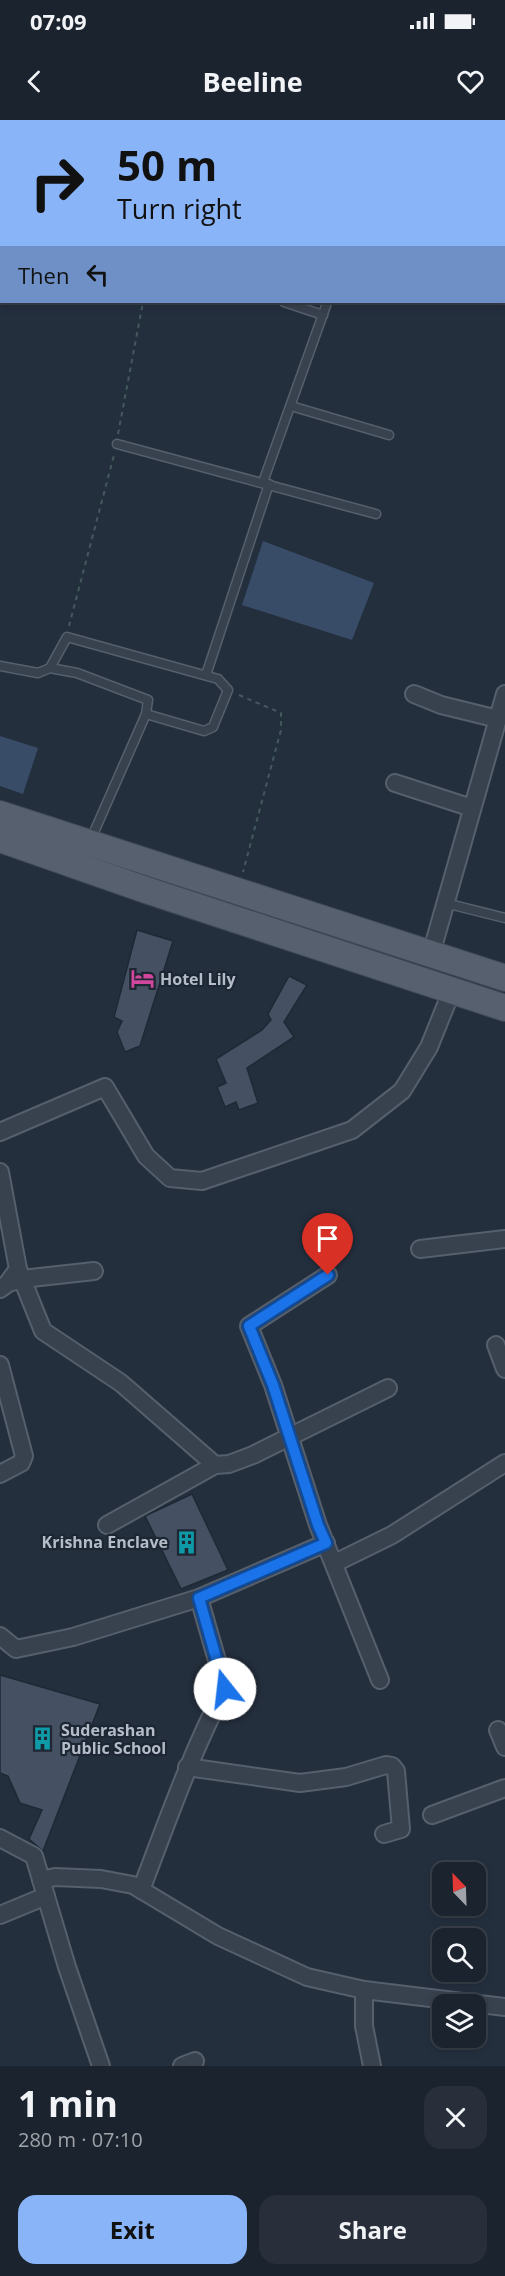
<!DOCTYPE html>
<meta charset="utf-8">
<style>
:root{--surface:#1b232e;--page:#282f3a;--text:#f1f3f6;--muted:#a0a4aa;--line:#39404a;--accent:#8ab4f8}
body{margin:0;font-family:"Open Sans",sans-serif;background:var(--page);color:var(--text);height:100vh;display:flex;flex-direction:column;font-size:22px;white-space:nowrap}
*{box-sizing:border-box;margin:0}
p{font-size:20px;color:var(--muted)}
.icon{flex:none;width:33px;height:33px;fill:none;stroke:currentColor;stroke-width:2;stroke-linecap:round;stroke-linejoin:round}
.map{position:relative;height:1946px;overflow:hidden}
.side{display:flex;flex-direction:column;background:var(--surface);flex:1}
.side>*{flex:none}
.guide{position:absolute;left:0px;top:0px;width:506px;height:183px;box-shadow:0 3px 9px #0003,0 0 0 2px var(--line);background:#8ab4f8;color:#111;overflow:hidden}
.needle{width:39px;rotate:337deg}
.buttons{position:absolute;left:432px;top:1742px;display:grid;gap:12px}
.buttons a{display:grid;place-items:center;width:54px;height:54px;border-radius:12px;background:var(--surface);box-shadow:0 3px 9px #0003,0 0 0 2px var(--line);font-size:30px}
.pin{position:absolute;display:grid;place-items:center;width:51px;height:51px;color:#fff;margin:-62px -26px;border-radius:50% 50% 50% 0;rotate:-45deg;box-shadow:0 0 6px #0007}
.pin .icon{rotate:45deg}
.me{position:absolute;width:66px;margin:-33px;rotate:344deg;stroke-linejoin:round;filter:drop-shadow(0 0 4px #0008)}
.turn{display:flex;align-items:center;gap:21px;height:126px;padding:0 18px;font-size:27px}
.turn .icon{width:78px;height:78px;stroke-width:2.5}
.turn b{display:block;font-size:42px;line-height:51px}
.then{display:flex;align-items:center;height:57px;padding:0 18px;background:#0003;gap:12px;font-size:22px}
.round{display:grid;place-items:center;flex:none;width:63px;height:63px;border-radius:18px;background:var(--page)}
.headline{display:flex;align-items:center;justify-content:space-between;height:102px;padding:0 18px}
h1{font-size:36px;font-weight:700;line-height:45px}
.primary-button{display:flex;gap:12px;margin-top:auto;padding:12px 18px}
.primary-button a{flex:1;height:69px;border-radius:18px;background:var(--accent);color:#111;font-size:24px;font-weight:700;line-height:69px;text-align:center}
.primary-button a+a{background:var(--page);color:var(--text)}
.status{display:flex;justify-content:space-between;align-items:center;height:42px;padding:0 30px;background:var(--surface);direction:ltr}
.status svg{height:16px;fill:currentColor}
header{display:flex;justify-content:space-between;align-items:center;height:78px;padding:0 18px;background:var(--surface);font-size:27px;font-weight:700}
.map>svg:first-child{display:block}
.water{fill:#394c67}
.building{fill:#455162;stroke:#1f2835;stroke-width:1.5}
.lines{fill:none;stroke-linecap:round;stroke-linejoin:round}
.service-casing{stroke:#565f6c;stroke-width:11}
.minor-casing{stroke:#565f6c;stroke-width:20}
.primary-casing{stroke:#414a57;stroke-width:28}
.path{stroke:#44595c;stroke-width:2;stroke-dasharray:4.5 4.5;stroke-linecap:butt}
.service{stroke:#38414e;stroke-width:8}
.minor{stroke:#38414e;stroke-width:16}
.primary{stroke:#56606e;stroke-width:26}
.route-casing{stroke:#114b97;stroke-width:15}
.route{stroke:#1a73e8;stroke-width:10}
.labels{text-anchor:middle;stroke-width:4.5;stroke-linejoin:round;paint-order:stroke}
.poi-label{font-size:16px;font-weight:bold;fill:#b4bcc9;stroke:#1d2633;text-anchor:start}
</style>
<div class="status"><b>07:09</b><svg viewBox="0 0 49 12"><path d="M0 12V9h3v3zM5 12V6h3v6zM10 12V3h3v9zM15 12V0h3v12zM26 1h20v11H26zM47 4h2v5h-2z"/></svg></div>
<header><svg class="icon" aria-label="back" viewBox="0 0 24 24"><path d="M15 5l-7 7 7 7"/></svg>Beeline<svg class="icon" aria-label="heart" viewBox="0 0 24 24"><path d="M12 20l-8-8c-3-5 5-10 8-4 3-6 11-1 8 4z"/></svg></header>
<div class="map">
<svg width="505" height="1946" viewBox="0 0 505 1946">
<rect width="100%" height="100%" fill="#242f3e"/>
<g class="water">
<path d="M 263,421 L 374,463 L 352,520 L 242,485 Z"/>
<path d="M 0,616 L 38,628 L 23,674 L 0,666 Z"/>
</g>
<g class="building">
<path d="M 137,810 L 173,821 L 140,926 L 125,932 L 117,912 L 122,901 L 114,897 Z"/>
<path d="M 289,856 L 307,865 L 284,902 L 294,917 L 247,948 L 258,983 L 239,990 L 236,982 L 225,987 L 217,967 L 226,963 L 216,939 L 262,910 L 271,900 L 268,894 Z"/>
<path d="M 192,1374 L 228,1450 L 181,1469 L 145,1396 Z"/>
<path d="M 0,1555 L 100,1584 L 43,1731 L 29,1719 L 42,1690 L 20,1683 L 8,1656 L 0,1653 Z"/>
</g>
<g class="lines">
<defs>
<g id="service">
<path d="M 308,0 L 311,2"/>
<path d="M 284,182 L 323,195"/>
<path d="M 291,286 L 389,315"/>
<path d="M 117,324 L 376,394"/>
<path d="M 263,362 L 327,183"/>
<path d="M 0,546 L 38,553 L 50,548 L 67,517 L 218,559 L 228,570 L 213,607 L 204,611 L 146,594 L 91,719"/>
<path d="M 50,548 L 77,553 L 148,580 L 146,594"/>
<path d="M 206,555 L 269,364"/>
<path d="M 445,783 L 505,798"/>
</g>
<g id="minor">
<path d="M 414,574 L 441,585 L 498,599"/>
<path d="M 395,663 L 472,688"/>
<path d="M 431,834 L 505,574"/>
<path d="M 0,1012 L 105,967 L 146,1036 L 170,1058 L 202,1061 L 352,1010 L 402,971 L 429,927 L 452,870"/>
<path d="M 0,1052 L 18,1149 L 7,1164 L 0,1169"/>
<path d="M 420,1129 L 505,1119"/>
<path d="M 18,1149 L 43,1211 L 121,1263 L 215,1345"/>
<path d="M 328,1155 L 249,1206 L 273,1265 L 318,1405 L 380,1560"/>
<path d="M 12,1162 L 22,1159 L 94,1151"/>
<path d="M 496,1225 L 505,1249"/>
<path d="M 0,1245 L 24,1336 L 21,1343 L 0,1354"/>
<path d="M 107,1405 L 215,1345 L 229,1344 L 253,1335 L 388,1268"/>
<path d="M 335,1443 L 392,1415 L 505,1343"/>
<path d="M 0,1516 L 16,1529 L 73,1517 L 199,1478 L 326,1423"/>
<path d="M 498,1610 L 505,1627"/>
<path d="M 187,1647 L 300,1663 L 346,1657 L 386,1645 L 392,1646 L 396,1651 L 401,1709 L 384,1714"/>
<path d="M 432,1695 L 505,1668"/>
<path d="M 0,1718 L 34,1736 L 67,1847 L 101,1946"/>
<path d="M 41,1760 L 55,1757 L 101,1759 L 133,1765 L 218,1816 L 307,1857 L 364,1870 L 505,1887"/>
<path d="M 141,1770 C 167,1702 191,1633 225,1568 L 199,1478"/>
<path d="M 0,1795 L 46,1776"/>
<path d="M 364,1870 L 364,1906 L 372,1946"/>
<path d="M 182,1946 L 195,1941"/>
</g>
<g id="primary">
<path d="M 0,694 L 505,858"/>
<path d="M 0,719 L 146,770 L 505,888"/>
</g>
</defs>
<use href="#service" class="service-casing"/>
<use href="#minor" class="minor-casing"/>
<use href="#primary" class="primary-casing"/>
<g class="path">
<path d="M 193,2 L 193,0"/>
<path d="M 118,314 L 143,182"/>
<path d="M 69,506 L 114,335"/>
<path d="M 239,575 L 281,593 L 281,610 L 243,752"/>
</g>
<use href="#service" class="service"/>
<use href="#minor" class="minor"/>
<use href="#primary" class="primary"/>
</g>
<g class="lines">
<defs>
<path id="route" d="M 225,1569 L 199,1478 L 326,1423 L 318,1405 L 273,1265 L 249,1206 L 328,1155"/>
</defs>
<use href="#route" class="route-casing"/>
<use href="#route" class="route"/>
</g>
<defs>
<symbol id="hotel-bare" viewBox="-9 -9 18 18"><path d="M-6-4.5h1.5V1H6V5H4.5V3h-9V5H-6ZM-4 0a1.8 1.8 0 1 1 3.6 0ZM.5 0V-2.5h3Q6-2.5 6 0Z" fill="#d1479c" stroke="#1d2633" stroke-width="2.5" paint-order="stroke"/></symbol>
<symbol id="building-bare" viewBox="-9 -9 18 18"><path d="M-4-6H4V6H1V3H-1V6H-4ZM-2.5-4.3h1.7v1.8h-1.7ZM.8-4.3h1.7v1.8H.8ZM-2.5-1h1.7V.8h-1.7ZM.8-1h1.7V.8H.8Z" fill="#0f9aa8" stroke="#1d2633" stroke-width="2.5" paint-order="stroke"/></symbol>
</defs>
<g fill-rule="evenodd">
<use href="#hotel-bare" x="126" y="842" width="33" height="33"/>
<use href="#building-bare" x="170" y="1406" width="33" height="33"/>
<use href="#building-bare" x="26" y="1602" width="33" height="33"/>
</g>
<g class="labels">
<g class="poi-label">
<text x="160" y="865">Hotel Lily</text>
<text x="168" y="1428" text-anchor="end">Krishna Enclave</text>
<text x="61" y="1616">Suderashan<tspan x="61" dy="18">Public School</tspan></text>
</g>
</g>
</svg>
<div class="buttons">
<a><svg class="needle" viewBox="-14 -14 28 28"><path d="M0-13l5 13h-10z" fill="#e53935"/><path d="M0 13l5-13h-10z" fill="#a0a4aa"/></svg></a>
<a><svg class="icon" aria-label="search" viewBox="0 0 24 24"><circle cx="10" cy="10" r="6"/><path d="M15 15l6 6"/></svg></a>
<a><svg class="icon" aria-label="layers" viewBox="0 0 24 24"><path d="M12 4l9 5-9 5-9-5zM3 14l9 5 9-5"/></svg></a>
</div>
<div class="pin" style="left:328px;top:1155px;background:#d93025"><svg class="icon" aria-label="arrive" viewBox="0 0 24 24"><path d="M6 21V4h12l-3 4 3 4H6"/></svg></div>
<svg class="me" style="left:225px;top:1569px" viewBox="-20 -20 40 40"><circle r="19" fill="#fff"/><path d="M0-13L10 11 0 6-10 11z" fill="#1a73e8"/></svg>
<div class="guide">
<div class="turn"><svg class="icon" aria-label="right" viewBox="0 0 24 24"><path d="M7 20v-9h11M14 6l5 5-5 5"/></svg><div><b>50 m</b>Turn right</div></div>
<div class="then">Then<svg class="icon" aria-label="left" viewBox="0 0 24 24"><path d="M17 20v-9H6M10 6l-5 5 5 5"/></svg></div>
</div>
</div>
<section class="side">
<div class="headline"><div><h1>1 min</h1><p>280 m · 07:10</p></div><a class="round"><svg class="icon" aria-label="close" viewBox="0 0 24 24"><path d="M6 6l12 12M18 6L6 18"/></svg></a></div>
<div class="primary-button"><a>Exit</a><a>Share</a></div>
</section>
